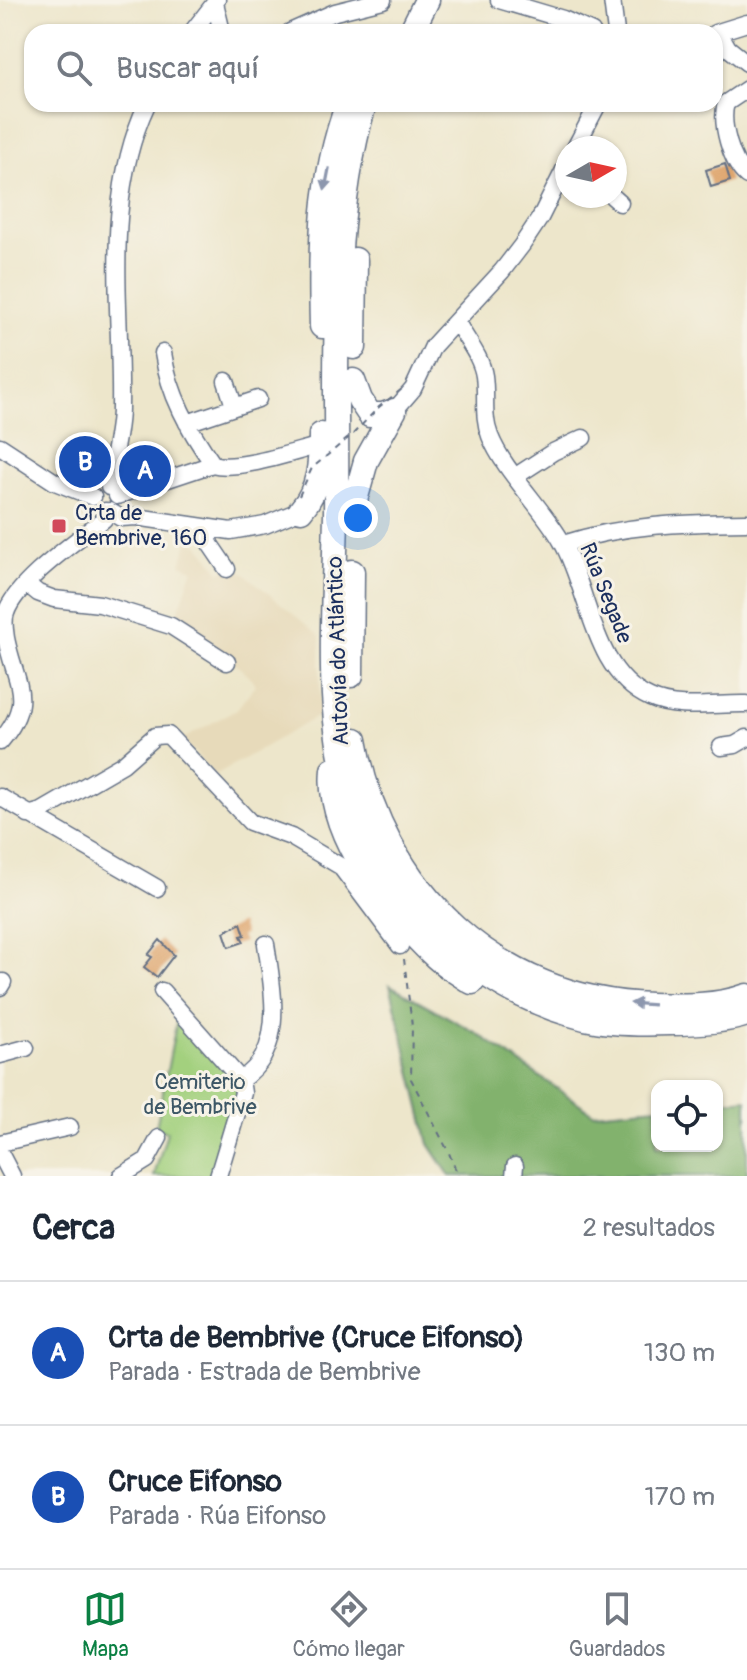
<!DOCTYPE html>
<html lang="es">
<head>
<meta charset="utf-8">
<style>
  body { margin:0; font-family:Pangolin,sans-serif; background:#f2f2f3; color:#1f2937 }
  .controls { position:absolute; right:24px; bottom:24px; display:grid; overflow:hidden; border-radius:16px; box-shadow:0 2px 6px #0004 }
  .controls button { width:72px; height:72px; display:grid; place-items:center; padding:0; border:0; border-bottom:2px solid #e0e1e3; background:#fff; color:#1f2937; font:40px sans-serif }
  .compass { position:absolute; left:555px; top:136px; width:72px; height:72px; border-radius:50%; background:#fff; box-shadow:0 2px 6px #0004; rotate:81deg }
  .you { position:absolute; left:358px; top:518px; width:28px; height:28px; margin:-20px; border:6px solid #fff; border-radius:50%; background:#1a73e8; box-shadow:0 0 0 12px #1a73e833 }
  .badge { display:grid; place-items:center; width:52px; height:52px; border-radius:50%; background:#0b8043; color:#fff; font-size:26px; font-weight:700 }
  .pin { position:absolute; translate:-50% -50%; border:4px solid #fff; box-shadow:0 2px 8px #0006 }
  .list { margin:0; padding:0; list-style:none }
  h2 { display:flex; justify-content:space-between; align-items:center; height:104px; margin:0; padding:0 32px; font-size:34px }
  h2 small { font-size:26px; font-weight:400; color:#747a83 }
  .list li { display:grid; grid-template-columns:52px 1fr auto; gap:24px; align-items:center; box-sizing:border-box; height:144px; padding:0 32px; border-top:2px solid #e0e1e3 }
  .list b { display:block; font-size:30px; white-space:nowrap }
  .list p { margin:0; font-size:26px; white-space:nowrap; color:#747a83 }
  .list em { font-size:26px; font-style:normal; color:#747a83 }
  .icon { flex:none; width:44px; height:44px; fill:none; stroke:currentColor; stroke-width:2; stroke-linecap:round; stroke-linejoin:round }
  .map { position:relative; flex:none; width:747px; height:1176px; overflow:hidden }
  .search { position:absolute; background:#fff; box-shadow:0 2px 6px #0004; left:24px; right:24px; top:24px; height:88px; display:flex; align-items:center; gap:20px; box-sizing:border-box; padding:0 28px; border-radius:24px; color:#747a83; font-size:30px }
  .sheet { height:392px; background:#fff }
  nav { display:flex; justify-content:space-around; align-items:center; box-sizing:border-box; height:112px; border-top:2px solid #e0e1e3; background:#fff; font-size:22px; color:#747a83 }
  nav a { display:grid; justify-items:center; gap:4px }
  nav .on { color:#0b8043 }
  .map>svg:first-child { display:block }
</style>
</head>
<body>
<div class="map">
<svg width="747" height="1176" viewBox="0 0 747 1176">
  <rect width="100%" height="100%" fill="#f7f3e8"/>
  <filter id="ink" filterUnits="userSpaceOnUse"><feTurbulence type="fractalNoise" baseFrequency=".0125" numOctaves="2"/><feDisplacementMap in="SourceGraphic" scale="16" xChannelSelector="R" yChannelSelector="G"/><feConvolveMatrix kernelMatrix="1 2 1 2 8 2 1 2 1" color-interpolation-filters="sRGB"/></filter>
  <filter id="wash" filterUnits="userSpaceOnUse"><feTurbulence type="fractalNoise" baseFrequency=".006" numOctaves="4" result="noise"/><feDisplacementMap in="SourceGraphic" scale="32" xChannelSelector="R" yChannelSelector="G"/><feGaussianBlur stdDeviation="1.8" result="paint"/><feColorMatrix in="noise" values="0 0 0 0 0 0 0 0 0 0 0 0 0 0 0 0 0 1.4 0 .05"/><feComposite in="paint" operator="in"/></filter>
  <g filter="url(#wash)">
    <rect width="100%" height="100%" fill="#ede6cb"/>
    <!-- built -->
    <path fill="#e7daba" d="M189,539L199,545L221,573L233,564L320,636V715L215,775L183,739L237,709L255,685L250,677L178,612L193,569L181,564Z"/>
    <!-- green -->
    <path fill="#a3d07e" stroke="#5f806e" stroke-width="2" d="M177,1019L236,1079L238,1093L213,1176H154L167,1132L156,1128Z"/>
    <!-- forest -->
    <path fill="#82b26d" stroke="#4e7066" stroke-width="2" d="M390,985L475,1032L593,1113L657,1107V1146H717V1102L747,1099V1176H450L429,1144Z"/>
    <g id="blocks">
      <!-- building -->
      <path fill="#dc9d61" d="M725,164L730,181L711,187L706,170Z
        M241,923L245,935L241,936L244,942L229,947L224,932Z
        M160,940L174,955L157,977L144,967L152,957L148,955Z"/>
    </g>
  </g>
  <g filter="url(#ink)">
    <use href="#blocks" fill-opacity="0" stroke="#646f84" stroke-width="2"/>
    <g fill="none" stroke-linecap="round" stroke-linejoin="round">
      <defs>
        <path id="minor" d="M499,0L563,19L592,32
          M612,0L616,32
          M215,3L222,32
          M192,32L217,0
          M290,32L335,12L383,0
          M719,32L728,48L747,63
          M715,33L747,23
          M747,89L726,103C720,123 731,163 747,176
          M575,148L598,104
          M612,196L620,203
          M457,322C466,340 481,356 484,376C487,397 482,416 490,436C503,470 543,508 562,542C590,591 592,672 650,698C678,711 717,703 747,704
          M163,353C169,394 189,430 213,464C236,472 296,451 321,445
          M226,381L234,406
          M394,411L413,389L433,346L502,271L522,245L540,218L567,164
          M187,423L258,399
          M0,446L55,482L93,497
          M516,476L553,452L583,438
          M109,487C111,460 120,434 120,408C122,306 102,200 147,104
          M117,496L213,464
          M109,511L121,518L136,517L231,531L265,525L301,510
          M207,529L210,544L227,569
          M563,544C624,524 684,523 747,522
          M27,584L38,593L54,599L100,604L171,626L227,662
          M0,742C36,700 15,684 6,638C5,630 3,621 6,613C16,582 78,540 104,519L105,511
          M721,747L735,745L747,738
          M0,797L157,888
          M28,815L42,811L123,764L155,736L168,735L250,822L291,837L340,866L400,946
          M0,987L3,982
          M162,991L241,1080L243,1093L218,1176
          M0,1055L26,1048
          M241,1080C249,1074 258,1066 263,1057C281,1024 271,979 266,944
          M0,1143L70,1127
          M0,1153L12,1176
          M121,1176L147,1160L159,1138
          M514,1176L515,1166"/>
        <path id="highway" d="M411,32L427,0
          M364,104C327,236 338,376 336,512C335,596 324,709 349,789C383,899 471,990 585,1018C612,1024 642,1024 669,1023C695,1023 723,1022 747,1014
          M322,326C320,247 320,180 348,104
          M354,347L355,260
          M353,381L360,400L370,415H383L394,411
          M301,510C320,488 321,462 321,435
          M352,511L366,461L394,411
          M351,675L352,572
          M355,740C380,889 498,1001 651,1005C683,1006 717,1007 747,996
          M333,770C326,835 392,916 436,957C447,967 460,974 472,982"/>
      </defs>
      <!-- minor casing -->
      <use href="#minor" stroke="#646f84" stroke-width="19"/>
      <!-- highway casing -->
      <use href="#highway" stroke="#646f84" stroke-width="27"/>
      <!-- path -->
      <path stroke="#646f84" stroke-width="2" stroke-dasharray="6 6" stroke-linecap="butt" d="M404,959L412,1026L411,1079L449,1153L458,1176"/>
      <!-- minor -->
      <use href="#minor" stroke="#fff" stroke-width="16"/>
      <!-- highway -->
      <use href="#highway" stroke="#fff" stroke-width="24"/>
      <!-- path-bridge -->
      <path stroke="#646f84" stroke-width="2" stroke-dasharray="6 6" stroke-linecap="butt" d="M299,496L312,468L353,434L379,407L402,389"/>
    </g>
    <!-- one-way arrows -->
    <defs><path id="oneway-solid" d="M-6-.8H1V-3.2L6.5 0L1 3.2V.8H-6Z" transform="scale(2)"/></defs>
    <g fill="#8d97ae">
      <use href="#oneway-solid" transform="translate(327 179) rotate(101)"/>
      <use href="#oneway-solid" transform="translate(642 1004) rotate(-176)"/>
    </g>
  </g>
  <!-- markers -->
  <rect fill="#d1495b" stroke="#f7f3e8" stroke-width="3" x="51" y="518" width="16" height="16" rx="4"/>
  <g text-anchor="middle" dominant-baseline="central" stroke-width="6" stroke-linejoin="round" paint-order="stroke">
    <!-- poi labels -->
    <g font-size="22" fill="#1b2f5e" stroke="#f7f3e8" text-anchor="start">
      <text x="75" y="513">Crta de<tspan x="75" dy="25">Bembrive, 160</tspan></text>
    </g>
    <!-- street labels -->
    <g font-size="22" fill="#1b2f5e" stroke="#f7f3e8">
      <text transform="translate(606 593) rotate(68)">Rúa Segade</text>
      <text transform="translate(338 651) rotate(-92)">Autovía do Atlántico</text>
    </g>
    <!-- park labels -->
    <g font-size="22" fill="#3d5766" stroke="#f7f3e8">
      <text x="200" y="1082">Cemiterio<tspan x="200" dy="25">de Bembrive</tspan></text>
    </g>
  </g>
</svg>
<div class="controls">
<button><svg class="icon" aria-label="locate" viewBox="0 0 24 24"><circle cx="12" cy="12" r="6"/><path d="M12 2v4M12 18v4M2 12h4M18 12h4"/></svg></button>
</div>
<svg class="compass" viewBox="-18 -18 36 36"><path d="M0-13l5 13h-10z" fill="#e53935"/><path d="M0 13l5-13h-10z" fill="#747a83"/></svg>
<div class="you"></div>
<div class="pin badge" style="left:145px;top:471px;background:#1a4fb4">A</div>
<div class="pin badge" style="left:85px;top:462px;background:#1a4fb4">B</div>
<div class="search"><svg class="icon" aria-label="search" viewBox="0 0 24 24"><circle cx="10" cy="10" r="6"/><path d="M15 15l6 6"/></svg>Buscar aquí</div>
</div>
<section class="sheet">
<h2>Cerca<small>2 resultados</small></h2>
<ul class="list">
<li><span class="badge" style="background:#1a4fb4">A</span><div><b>Crta de Bembrive (Cruce Eifonso)</b><p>Parada · Estrada de Bembrive</p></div><em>130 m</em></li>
<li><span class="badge" style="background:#1a4fb4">B</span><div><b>Cruce Eifonso</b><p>Parada · Rúa Eifonso</p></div><em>170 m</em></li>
</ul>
</section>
<nav>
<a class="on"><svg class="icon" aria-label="map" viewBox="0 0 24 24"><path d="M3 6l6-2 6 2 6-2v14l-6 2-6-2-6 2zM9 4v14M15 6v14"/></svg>Mapa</a>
<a><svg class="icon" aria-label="directions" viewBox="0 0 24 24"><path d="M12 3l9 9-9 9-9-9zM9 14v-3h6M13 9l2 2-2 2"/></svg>Cómo llegar</a>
<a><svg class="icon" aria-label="saved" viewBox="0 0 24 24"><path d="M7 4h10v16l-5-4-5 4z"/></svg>Guardados</a>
</nav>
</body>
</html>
